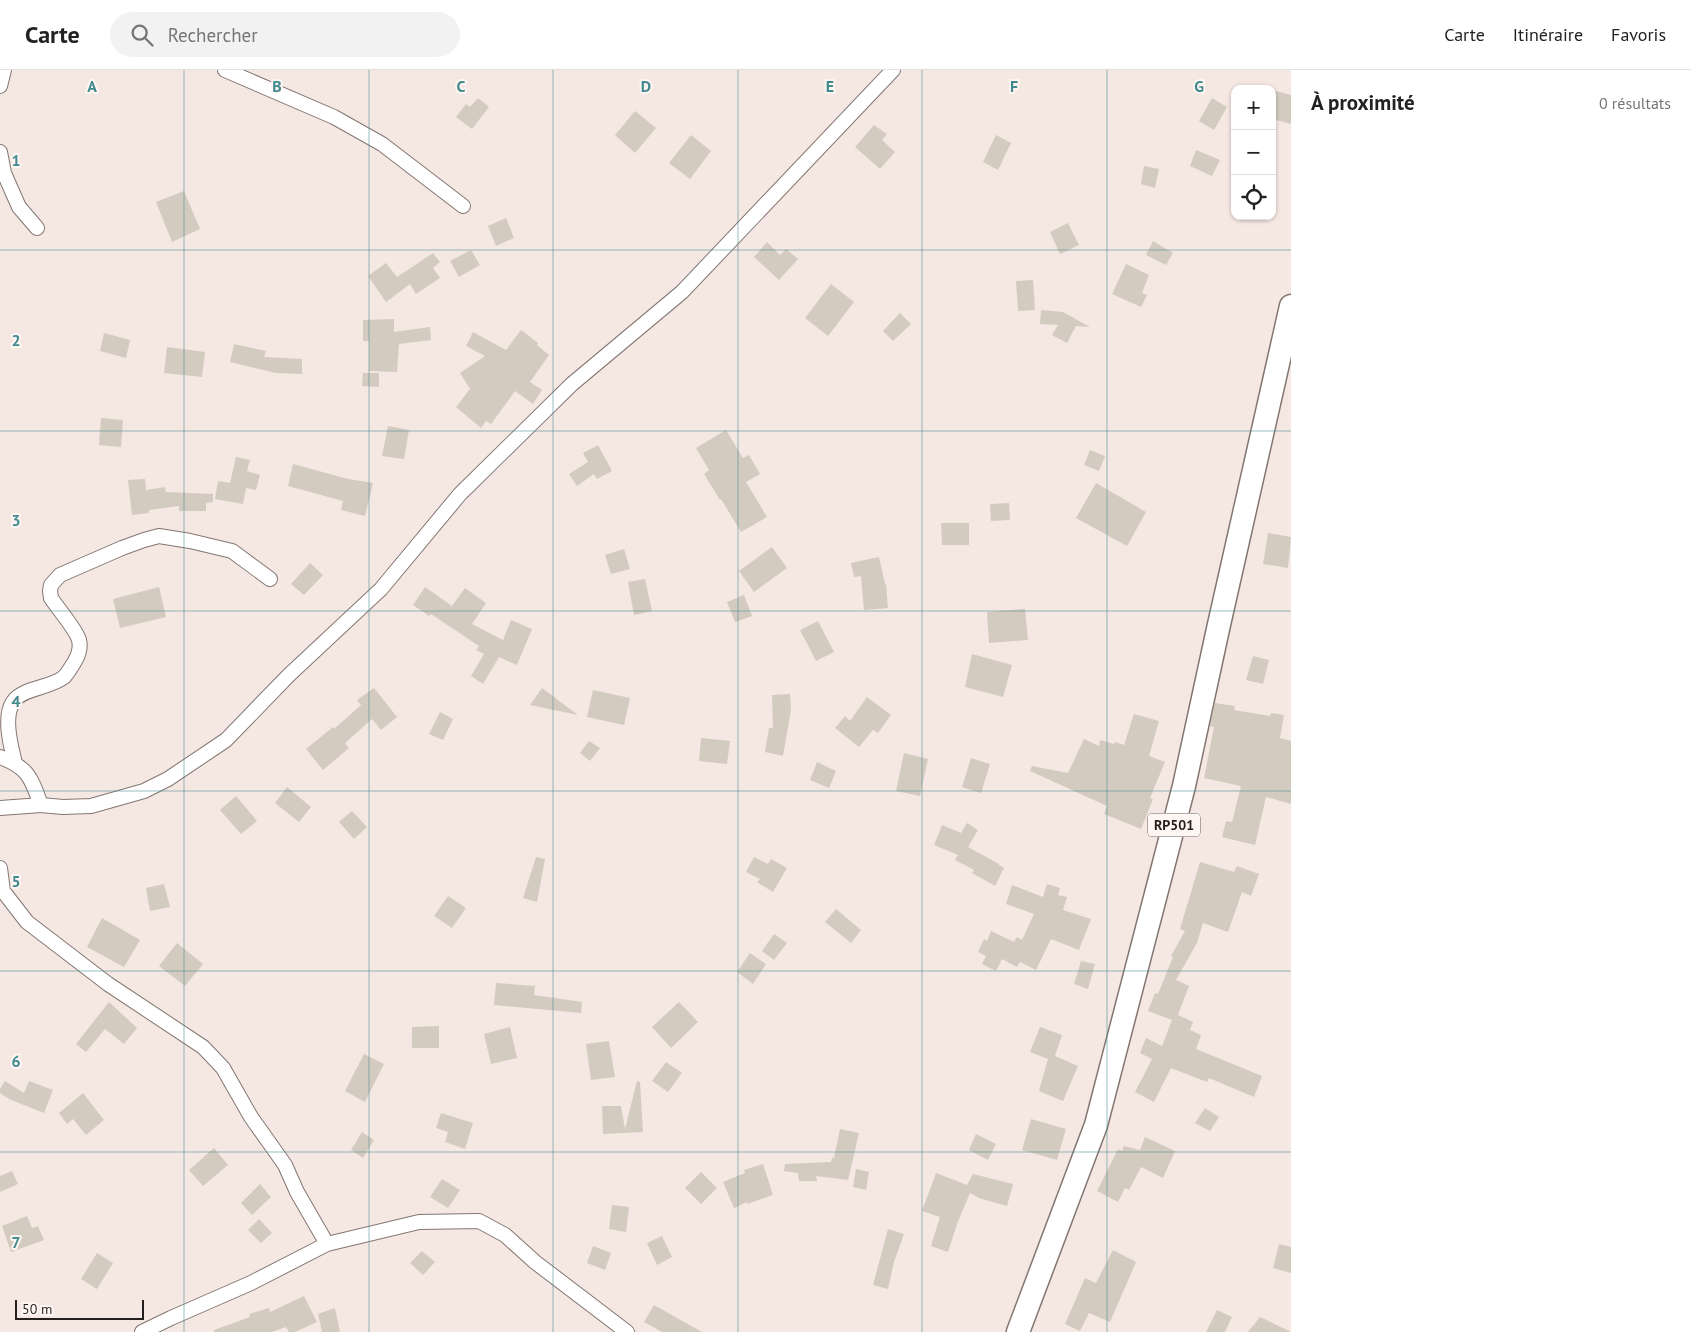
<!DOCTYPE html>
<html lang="fr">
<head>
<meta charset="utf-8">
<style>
  body { margin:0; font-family:"PT Sans",sans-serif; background:#f2f2f2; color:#222 }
  .controls { position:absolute; right:15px; top:15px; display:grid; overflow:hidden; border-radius:10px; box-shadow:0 1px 4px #0004 }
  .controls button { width:45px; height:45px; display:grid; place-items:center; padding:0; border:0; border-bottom:1px solid #e0e0e0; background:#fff; color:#222; font:25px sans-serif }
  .scale { position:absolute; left:15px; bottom:12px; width:129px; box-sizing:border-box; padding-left:5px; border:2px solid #241f1d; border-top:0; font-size:14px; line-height:18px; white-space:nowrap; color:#241f1d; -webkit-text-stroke:4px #fef6f2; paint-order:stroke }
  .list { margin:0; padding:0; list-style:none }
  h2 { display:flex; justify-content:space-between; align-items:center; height:65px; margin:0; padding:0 20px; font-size:21px }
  h2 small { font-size:16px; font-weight:400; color:#767676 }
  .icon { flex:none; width:28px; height:28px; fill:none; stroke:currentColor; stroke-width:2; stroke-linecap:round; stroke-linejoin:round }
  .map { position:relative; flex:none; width:1291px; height:1262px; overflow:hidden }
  header { display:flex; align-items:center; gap:30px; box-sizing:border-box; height:70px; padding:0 25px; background:#fff; border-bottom:1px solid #e0e0e0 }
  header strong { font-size:24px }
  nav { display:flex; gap:28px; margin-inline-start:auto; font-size:18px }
  .search { width:350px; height:45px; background:#f2f2f2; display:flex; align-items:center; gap:12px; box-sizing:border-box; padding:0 18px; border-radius:28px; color:#767676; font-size:19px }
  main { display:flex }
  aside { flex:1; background:#fff }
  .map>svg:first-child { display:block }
</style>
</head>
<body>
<header>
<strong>Carte</strong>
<div class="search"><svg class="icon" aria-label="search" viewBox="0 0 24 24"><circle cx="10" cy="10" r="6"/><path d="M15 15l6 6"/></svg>Rechercher</div>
<nav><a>Carte</a><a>Itinéraire</a><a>Favoris</a></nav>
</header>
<main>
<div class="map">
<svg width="1291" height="1262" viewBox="0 0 1291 1262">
  <rect width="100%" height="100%" fill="#f5e7e2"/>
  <!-- building -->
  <path fill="#d3cbc0" d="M1272,20L1291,25V54L1272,49Z
    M478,28L489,37L472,59L456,47L466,34L470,37Z
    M1212,28L1227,37L1214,60L1199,51Z
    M635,41L656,58L635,83L615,65Z
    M874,55L887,64L882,70L895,82L880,99L855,77Z
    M691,65L711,81L690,109L669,93Z
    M996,65L1011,73L998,100L983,92Z
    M1196,80L1220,90L1212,106L1190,96Z
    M1144,96L1159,99L1155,118L1141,114Z
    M184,121L200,159L172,172L156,132Z
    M506,148L514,168L496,176L488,156Z
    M1068,153L1079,175L1060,184L1050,162Z
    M1153,171L1173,183L1166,195L1146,185Z
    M767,172L780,185L786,179L798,189L779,210L754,187Z
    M471,180L480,195L459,207L450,191Z
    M433,183L440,192L433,198L440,208L416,224L410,214L386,232L368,206L386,193L397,207Z
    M1126,194L1149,205L1142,223L1147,225L1141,237L1112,224Z
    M1033,210L1035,240L1018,241L1016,211Z
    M831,214L854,232L828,266L805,248Z
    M1041,240L1063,242L1090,257L1076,256L1067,273L1052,265L1058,255L1040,254Z
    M900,243L911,254L893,271L883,261Z
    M394,249V262L430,257L431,270L399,274L397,302L369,301V271H363V250Z
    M521,260L538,273L537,275L549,285L530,312L542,320L533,334L515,321L491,354L486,351L481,358L456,337L470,319L460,303L485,286L466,276L473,262L506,280Z
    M104,263L130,270L126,288L100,281Z
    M234,274L266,281L264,287L302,289V304L276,303L230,292Z
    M167,277L205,282L202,307L164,303Z
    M363,303H379V317L362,316Z
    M101,348L123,350L121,377L99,375Z
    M388,356L409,360L404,389L382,386Z
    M726,360L743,388L749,385L760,404L746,412L767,447L741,462L721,429L720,430L704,404L709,400L696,378Z
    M598,375L612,401L597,409L594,404L577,416L569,404L588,392L583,383Z
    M1090,380L1105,386L1099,401L1084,395Z
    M236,387L250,390L247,401L260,405L256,420L246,418L243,434L215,429L218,411L230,413Z
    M293,394L348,409L373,413L365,446L341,440L343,431L288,416Z
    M145,409L146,420L165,417L166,422L213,424V432L206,433V441H179V436L149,440V443L132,445L128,410Z
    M1096,413L1146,442L1127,476L1076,448Z
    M1009,433L1010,450L991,451L990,434Z
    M941,453H969V475H942Z
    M1268,463L1291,467L1288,498L1263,494Z
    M772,477L787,498L754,522L739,501Z
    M624,479L630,499L611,504L605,485Z
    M879,487L885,514H886L888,538L864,540L861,506L854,507L851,493Z
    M310,493L323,505L304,525L291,514Z
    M645,509L652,541L634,545L628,512Z
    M159,517L166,547L120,558L113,529Z
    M425,517L452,536L465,518L486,533L472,554L503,570L511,550L532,559L517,595L499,587L483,614L471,606L484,584L476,580L479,576L431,544L429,546L413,535Z
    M744,525L752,546L735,552L727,532Z
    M1025,539L1028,570L989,573L987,542Z
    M818,551L834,582L816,591L800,560Z
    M972,584L1012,595L1003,627L965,617Z
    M1253,586L1269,590L1263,614L1246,610Z
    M374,618L397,647L381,660L372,649L345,673L349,678L323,700L306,679L333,657L334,659L361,635L357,630Z
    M542,618L578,645L530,635Z
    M593,620L630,628L624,655L587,647Z
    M790,624L791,640L783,686L765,682L769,658H773L772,625Z
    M867,627L891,645L878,663L873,660L859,677L835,658L845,646L850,651Z
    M1215,633L1235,636L1234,640L1270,646L1271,643L1284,645L1280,668L1291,671V734L1266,727L1255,775L1222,767L1226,751L1232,752L1241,716L1204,708L1214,657L1210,656Z
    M440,642L453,649L443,670L429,664Z
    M1134,644L1159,651L1149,686L1165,692L1150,728L1153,729L1141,759L1104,744L1107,736L1030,701L1032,696L1068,703L1084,669L1099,676L1100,670L1114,674L1115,672L1124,675Z
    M701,668L730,671L727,694L699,691Z
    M589,671L600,678L590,691L580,683Z
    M904,683L928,689L920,726L896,721Z
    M971,688L990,694L981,723L962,717Z
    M817,692L836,701L829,718L810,710Z
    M287,717L311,737L299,752L275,733Z
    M236,726L257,751L241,764L220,740Z
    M352,741L367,757L354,769L339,752Z
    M967,753L978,760L968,777L999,794V795L1004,798L995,816L972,803L974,800L955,790L958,785L934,775L942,755L961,763Z
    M536,787L545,789L537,832L523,828Z
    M754,787L768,794L771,789L787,798L773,822L757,812L760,809L746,802Z
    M1200,792L1234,802L1237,796L1259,804L1251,826L1242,822L1228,862L1203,853L1197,873L1176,910L1189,916L1178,945L1193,952L1190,960L1201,965L1196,979L1262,1006L1254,1027L1209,1008L1207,1012L1171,998L1154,1032L1135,1022L1152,989L1140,983L1146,968L1162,976L1172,950L1148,941L1155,923L1158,924L1173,887L1171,886L1185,861L1180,859Z
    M164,814L170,837L150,841L146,818Z
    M1047,814L1060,818L1058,825L1067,827L1063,840L1091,849L1079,880L1051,869L1036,900L1020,892L1017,897L1002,889L996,901L982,894L986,886L978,882L984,869L987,871L991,861L1014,872L1017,867L1022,870L1034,844L1006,834L1012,815L1043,827Z
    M448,826L466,838L452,858L434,846Z
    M836,839L861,860L851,873L825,852Z
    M102,848L140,870L124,897L87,877Z
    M774,864L787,873L774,890L762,881Z
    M177,873L203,894L185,916L159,896Z
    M750,883L766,894L753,914L737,902Z
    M1081,891L1095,894L1088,919L1074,914Z
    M496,913L535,916L534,925L582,932L581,943L494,935Z
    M109,932L137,958L124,974L105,959L86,982L76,974Z
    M679,932L698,952L671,978L652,957Z
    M439,956V978H412V957Z
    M510,957L517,988L491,994L484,964Z
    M1040,957L1062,965L1055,986L1078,996L1063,1031L1039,1021L1048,989L1030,982Z
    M609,971L615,1007L591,1010L586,974Z
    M364,984L384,994L365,1032L345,1021Z
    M666,992L682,1003L668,1022L652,1011Z
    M5,1011L24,1023L29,1011L53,1020L44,1043L9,1029L0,1023V1019Z
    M637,1011L640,1012L643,1062L603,1064L602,1036H621L625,1059Z
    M83,1023L104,1050L86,1065L73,1049L67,1054L59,1043Z
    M1205,1038L1219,1047L1210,1061L1195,1053Z
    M441,1043L473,1053L465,1079L445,1072L448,1062L436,1058Z
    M1031,1049L1066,1059L1057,1090L1022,1080Z
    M840,1059L859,1063L848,1110L816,1106L817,1111H799L798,1103L784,1101L785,1094L831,1092L832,1088H834Z
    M362,1062L374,1070L363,1088L351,1080Z
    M976,1064L996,1074L988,1090L969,1080Z
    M1145,1067L1175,1081L1163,1108L1141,1097L1129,1120L1125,1118L1118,1132L1097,1121L1118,1079L1122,1081L1124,1076L1140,1080Z
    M214,1078L228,1095L203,1116L189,1100Z
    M763,1094L773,1125L747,1134V1132L734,1138L723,1112L745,1103L744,1100Z
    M856,1099L869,1102L866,1120L853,1117Z
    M12,1101L18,1114L0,1122V1106Z
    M701,1102L717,1118L701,1134L685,1118Z
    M936,1103L967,1115L973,1104L1013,1114L1007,1136L979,1128L970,1123L957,1154L948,1182L931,1176L940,1147L922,1141Z
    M442,1109L460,1120L448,1138L430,1127Z
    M260,1114L271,1127L252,1145L241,1133Z
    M612,1135L629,1137L626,1162L609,1159Z
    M27,1146L32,1158L38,1156L44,1170L11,1182L2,1156Z
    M259,1149L272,1163L261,1173L248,1160Z
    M888,1159L904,1164L894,1192L888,1219L873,1215Z
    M662,1166L672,1187L657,1195L647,1173Z
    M1279,1174L1291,1177V1203L1273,1198Z
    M593,1176L611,1183L605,1200L587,1193Z
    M1113,1180L1136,1192L1110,1252L1089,1243L1080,1261L1065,1254L1085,1208L1096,1213Z
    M422,1181L435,1192L423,1205L410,1193Z
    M97,1183L113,1193L97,1219L81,1209Z
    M304,1226L317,1252L295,1262H289L286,1257L272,1262H214V1260L250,1247L249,1244L269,1238L270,1242Z
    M654,1235L702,1262H662L644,1252Z
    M335,1238L340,1262H322L318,1244Z
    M1217,1240L1232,1247L1225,1262H1206Z
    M1260,1247L1291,1262H1248Z"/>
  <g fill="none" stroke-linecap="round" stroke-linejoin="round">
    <defs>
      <path id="street" d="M225,0L334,47L382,74L463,136
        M0,16L4,0
        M0,82L4,103L19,137L37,158
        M0,687C29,698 31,708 41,735L63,737L91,736L144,721L168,709L226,670L289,605L381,519L460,424L572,314L682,222L893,0
        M15,693C11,677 3,647 13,632C21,618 51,618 64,607C68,603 72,596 75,591C79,584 81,578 79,570C76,559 58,539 51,528L50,521L51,515L60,505L122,478L144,470L159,466L190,471L232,481L270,509
        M0,738L41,735
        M0,798L3,821L27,852L108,914L203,977L223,998L251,1047L285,1095L297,1122L327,1174
        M142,1262L171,1248L251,1213L327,1174L419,1152L479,1151L505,1165L535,1192L627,1262"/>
      <path id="primary" d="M1018,1262L1096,1055L1184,716L1218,559L1291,236"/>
    </defs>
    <!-- street casing -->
    <use href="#street" stroke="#837671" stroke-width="16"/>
    <!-- primary casing -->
    <use href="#primary" stroke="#837671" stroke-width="25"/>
    <!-- street -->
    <use href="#street" stroke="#fff" stroke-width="14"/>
    <!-- primary -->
    <use href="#primary" stroke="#fff" stroke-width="22"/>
  </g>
  <!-- grid -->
  <path fill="none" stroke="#428a8e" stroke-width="1" stroke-opacity="0.55" d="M184,0V1262M369,0V1262M553,0V1262M738,0V1262M922,0V1262M1107,0V1262M0,180H1291M0,361H1291M0,541H1291M0,721H1291M0,901H1291M0,1082H1291"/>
  <g text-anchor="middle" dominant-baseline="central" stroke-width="4" stroke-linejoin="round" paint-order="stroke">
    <!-- shield labels -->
    <rect fill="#fef6f2" stroke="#65605d" stroke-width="1" x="1148" y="743.5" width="52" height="23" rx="4"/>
    <g font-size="14" font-weight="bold" fill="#241f1d">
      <text x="1174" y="755">RP501</text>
    </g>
  </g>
  <g font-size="16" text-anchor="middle" font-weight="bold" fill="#428a8e" stroke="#fef6f2" stroke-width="4" stroke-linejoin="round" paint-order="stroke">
    <text x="92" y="22">A</text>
    <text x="277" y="22">B</text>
    <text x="461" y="22">C</text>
    <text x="646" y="22">D</text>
    <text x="830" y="22">E</text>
    <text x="1014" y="22">F</text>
    <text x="1199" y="22">G</text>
    <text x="16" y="96">1</text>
    <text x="16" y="276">2</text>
    <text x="16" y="456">3</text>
    <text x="16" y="637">4</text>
    <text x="16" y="817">5</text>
    <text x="16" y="997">6</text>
    <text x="16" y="1178">7</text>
  </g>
</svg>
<div class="controls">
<button>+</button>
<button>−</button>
<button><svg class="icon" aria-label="locate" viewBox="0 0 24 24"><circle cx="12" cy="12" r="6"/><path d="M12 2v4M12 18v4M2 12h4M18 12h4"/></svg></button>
</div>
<div class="scale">50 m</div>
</div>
<aside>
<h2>À proximité<small>0 résultats</small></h2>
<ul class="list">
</ul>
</aside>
</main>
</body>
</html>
